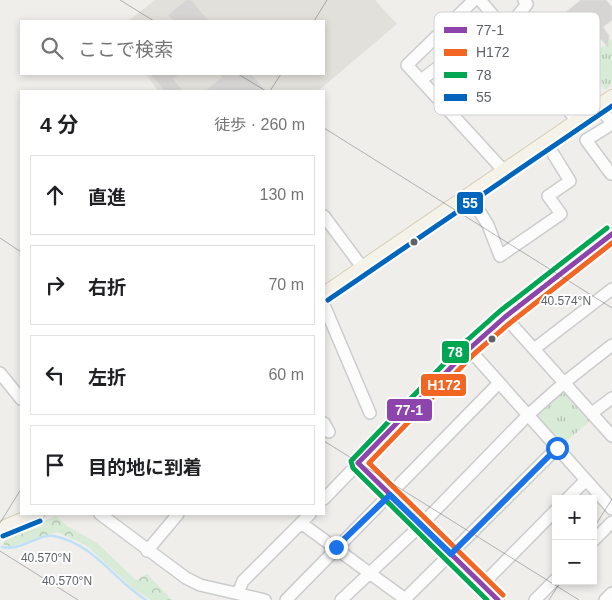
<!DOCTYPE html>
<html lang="ja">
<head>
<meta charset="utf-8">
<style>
  body { margin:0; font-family:Helvetica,"Noto Sans JP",sans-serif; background:#f6f6f6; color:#202124 }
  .controls { position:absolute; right:15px; bottom:15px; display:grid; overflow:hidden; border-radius:0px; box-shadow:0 2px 8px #0003 }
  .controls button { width:45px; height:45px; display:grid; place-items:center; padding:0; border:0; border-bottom:1px solid #e0e0e0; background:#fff; color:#202124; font:25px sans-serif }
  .stop { position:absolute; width:15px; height:15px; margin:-11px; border:4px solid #1a73e8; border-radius:50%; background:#fff }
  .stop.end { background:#1a73e8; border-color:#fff; box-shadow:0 1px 5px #0008 }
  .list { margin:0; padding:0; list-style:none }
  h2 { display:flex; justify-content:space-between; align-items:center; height:65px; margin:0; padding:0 20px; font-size:21px }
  h2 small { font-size:16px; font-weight:400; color:#757577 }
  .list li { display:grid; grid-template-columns:32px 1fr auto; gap:15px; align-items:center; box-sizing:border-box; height:80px; margin:0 10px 10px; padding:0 10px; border:1px solid #e0e0e0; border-radius:0px }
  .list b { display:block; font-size:19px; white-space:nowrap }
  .list em { font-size:16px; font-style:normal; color:#757577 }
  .icon { flex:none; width:28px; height:28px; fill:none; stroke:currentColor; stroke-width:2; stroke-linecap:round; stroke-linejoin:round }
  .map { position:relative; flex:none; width:612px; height:600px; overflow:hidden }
  .search { position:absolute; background:#fff; box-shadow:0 2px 8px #0003; left:20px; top:20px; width:305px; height:55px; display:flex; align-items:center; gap:12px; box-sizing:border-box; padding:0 18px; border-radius:0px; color:#757577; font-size:19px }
  .panel { position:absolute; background:#fff; box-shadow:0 2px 8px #0003; left:20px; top:90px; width:305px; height:425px; border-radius:0px }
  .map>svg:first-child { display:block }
</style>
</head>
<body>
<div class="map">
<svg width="612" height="600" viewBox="0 0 612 600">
  <defs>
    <pattern id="forest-crowns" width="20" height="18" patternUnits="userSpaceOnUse" patternTransform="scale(1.25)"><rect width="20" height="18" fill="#d8ebd6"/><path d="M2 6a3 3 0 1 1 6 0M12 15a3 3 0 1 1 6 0" fill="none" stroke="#b2c2b1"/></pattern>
    <pattern id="park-tufts" width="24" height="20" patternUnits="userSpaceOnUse" patternTransform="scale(1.25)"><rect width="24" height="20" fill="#d8ebd6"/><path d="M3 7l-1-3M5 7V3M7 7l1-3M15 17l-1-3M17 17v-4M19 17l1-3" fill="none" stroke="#b2c2b1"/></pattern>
  </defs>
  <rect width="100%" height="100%" fill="#efeeea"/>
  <!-- education -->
  <path fill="#e2e0da" d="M155,0H375L397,24L318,91H158L146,74H324V21H128Z"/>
  <!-- forest -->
  <path fill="url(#forest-crowns)" d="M56,516L67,526L97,543L136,580L147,574L172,600H151L135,590L86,545L57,532L10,547L3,544L7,536Z"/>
  <!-- park -->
  <path fill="url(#park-tufts)" d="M612,39V84L605,90L584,63Z
    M562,389L590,421L561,446L533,415Z"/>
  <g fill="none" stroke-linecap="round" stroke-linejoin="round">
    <!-- stream -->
    <path stroke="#bfe0f9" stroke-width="2.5" d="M2,547C20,552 39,533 54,536C94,544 114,580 146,600"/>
  </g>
  <!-- building -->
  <path fill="#d6d5d3" stroke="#deddd9" d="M186,0H191L209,21H174L168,15Z
    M581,0H606L612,7V20L603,27L609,36L608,47L601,39L594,44L589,38L574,51L551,24Z
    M150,74H179L173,79L183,91H165Z
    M220,74H251L266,91H205L222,77Z"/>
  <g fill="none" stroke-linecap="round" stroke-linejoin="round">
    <defs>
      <path id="minor" d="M474,0L407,65L504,171
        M480,0L523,50L578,123
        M506,30L527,4L524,0
        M421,80L462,49L493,16
        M600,108L612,123
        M611,174L586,140L612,124
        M469,195L488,225L500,256L561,214L548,196L570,181L547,144
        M324,216L362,267
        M324,305L370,413
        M505,317L612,436
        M469,349L612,509
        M534,349L612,289
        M0,373L21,399
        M592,413L612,398
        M324,423L329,432
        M358,463L498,600
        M324,499L469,349L505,317L612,234
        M567,499L586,480
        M100,514L186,578L200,585L265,600
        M301,523L405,599L557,448
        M593,541L612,522
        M147,551L178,514
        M482,585L556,510
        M238,593L243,581L310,514
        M286,600L499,383
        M341,600L421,525L528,415L565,382L612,345
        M535,600L556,579
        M605,600L612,593"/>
      <path id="major" d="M324,294L612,97
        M0,529L37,514"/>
    </defs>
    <!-- minor casing -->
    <use href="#minor" stroke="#cbcccc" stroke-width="14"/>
    <!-- major casing -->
    <use href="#major" stroke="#d7ceb8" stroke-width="16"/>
    <!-- minor -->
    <use href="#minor" stroke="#fdfcfc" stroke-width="11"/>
    <!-- major -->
    <use href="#major" stroke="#f4f2e9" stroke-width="14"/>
    <defs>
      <path id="bus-1" d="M498,600L358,463L469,349L505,317L612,234"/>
      <path id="bus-2" d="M503,595L369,463L474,354L510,323L612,243"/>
      <path id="bus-3" d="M487,600L353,468L351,461L464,343L500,311L607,228"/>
      <path id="bus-4" d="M328,300L612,106
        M3,536L40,521"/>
    </defs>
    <!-- bus-1 casing -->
    <use href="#bus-1" stroke="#fff" stroke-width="9"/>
    <!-- bus-2 casing -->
    <use href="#bus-2" stroke="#fff" stroke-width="9"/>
    <!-- bus-3 casing -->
    <use href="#bus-3" stroke="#fff" stroke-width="9"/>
    <!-- bus-4 casing -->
    <use href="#bus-4" stroke="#fff" stroke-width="9"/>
    <!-- bus-1 -->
    <use href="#bus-1" stroke="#8e44ad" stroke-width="5"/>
    <!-- bus-2 -->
    <use href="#bus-2" stroke="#f26522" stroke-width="5"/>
    <!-- bus-3 -->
    <use href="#bus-3" stroke="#00a651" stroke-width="5"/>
    <!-- bus-4 -->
    <use href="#bus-4" stroke="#0065bd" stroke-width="5"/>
  </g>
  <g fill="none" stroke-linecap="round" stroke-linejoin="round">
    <!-- route -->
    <path stroke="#1a73e8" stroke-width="6" d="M336,547L390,495L451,554L557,448"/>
  </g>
  <!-- ticks -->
  <path fill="none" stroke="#5f6368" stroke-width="1" stroke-opacity="0.45" d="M120,0L154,21M314,21L327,0M238,74L266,91M270,91L281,74M324,128L612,308M0,238L21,252M324,441L579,600M0,523L21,489M593,529L612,499M0,551L78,600M549,600L561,581"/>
  <!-- markers -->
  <g fill="#5f6368" stroke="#fff" stroke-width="2">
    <circle cx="414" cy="242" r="4.5"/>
    <circle cx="492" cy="339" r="4.5"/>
  </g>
  <!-- legend -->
  <rect x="434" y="12" width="166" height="103" rx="8" fill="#fff" stroke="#cfd0d2" stroke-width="1"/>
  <rect x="444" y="27" width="23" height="6" fill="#8e44ad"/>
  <rect x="444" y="49" width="23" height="7" fill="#f26522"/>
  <rect x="444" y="72" width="23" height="6" fill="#00a651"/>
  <rect x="444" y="94" width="23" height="7" fill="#0065bd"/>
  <g font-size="14" fill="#5f6368">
    <text x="476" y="35">77-1</text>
    <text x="476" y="57">H172</text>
    <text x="476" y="80">78</text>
    <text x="476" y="102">55</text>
  </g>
  <g font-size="12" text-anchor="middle" fill="#5f6368" stroke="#fff" stroke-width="4" stroke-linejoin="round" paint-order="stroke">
    <text x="566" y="305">40.574°N</text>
    <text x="46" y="562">40.570°N</text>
    <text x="67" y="585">40.570°N</text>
  </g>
  <g stroke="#fff" stroke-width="2">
    <rect x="456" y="191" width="28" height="24" rx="5" fill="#0065bd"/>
    <rect x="441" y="340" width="29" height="24" rx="5" fill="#00a651"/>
    <rect x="420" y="373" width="47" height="24" rx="5" fill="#f26522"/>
    <rect x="386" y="398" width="47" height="24" rx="5" fill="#8e44ad"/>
  </g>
  <g font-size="14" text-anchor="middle" font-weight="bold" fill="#fff">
    <text x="470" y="208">55</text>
    <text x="455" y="357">78</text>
    <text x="444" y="390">H172</text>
    <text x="409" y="415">77-1</text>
  </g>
</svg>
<div class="controls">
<button>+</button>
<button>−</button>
</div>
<div class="stop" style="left:557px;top:448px"></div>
<div class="stop end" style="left:336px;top:547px"></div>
<div class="search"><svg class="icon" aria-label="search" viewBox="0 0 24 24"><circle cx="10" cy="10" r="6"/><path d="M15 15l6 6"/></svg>ここで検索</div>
<section class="panel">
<h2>4 分<small>徒歩 · 260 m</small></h2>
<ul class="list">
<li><svg class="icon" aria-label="ahead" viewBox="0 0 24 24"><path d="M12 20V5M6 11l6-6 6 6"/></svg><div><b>直進</b></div><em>130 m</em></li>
<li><svg class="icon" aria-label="right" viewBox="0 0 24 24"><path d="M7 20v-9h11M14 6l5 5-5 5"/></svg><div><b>右折</b></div><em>70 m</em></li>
<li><svg class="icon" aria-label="left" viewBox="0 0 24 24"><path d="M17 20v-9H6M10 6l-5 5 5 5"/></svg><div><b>左折</b></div><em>60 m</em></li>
<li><svg class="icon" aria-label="arrive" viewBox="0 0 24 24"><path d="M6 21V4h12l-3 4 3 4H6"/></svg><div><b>目的地に到着</b></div></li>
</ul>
</section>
</div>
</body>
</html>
